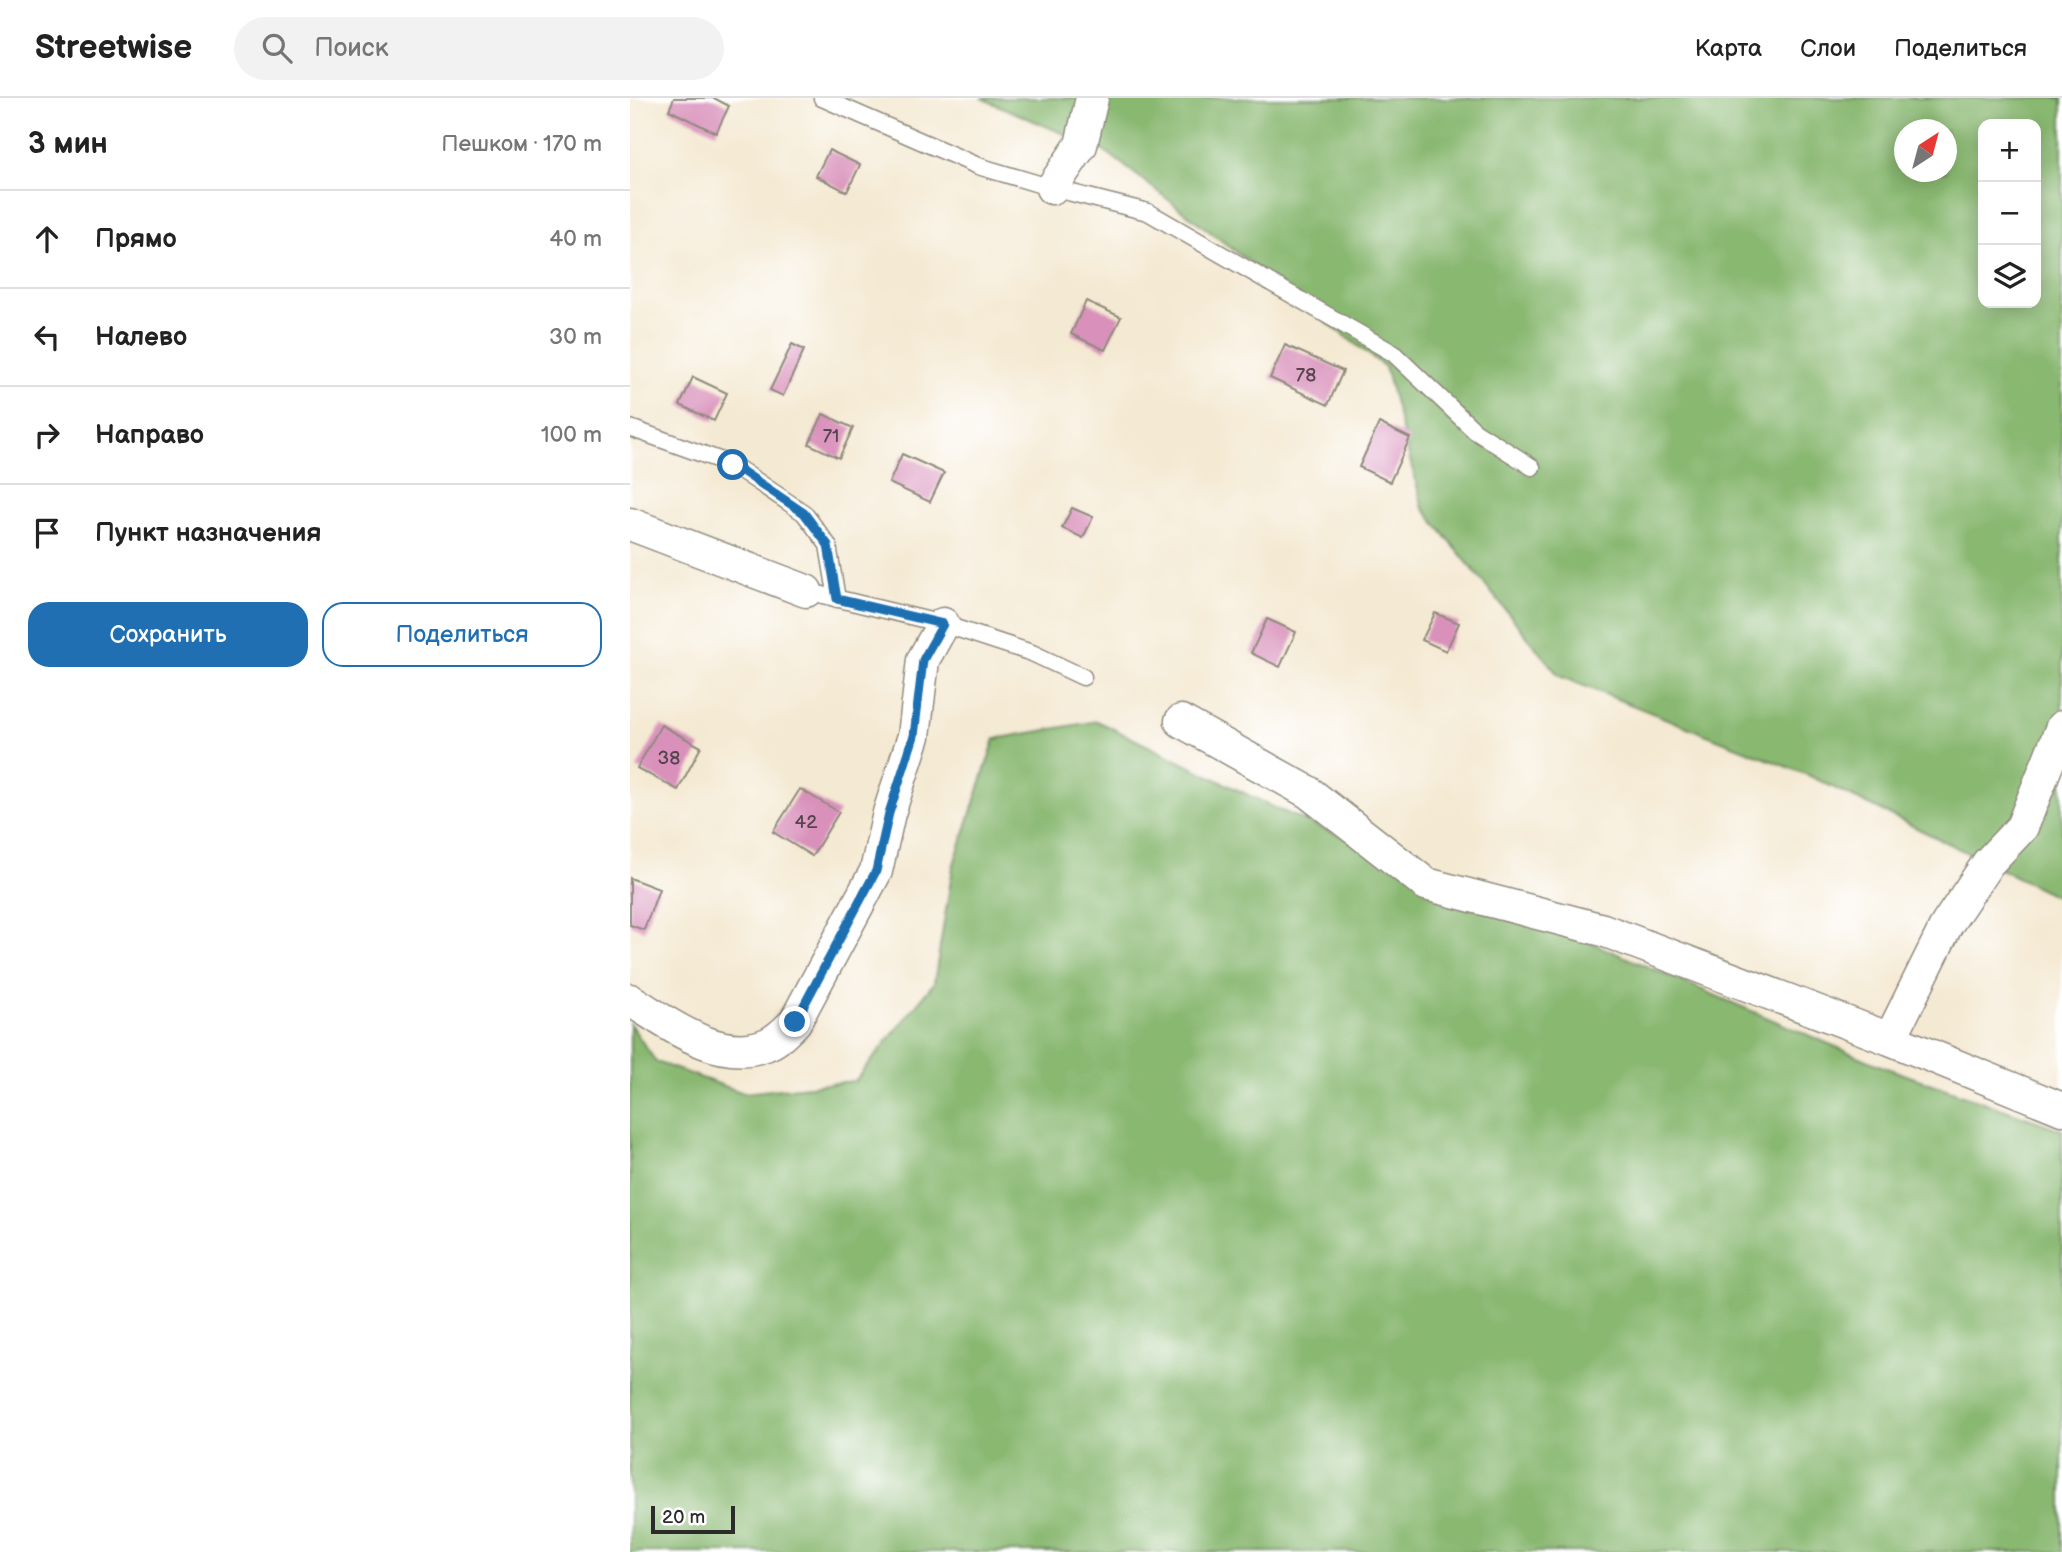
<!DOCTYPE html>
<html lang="ru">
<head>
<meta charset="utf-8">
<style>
  body { margin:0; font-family:"Balsamiq Sans",sans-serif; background:#f2f2f2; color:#222 }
  .controls { position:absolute; right:21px; top:21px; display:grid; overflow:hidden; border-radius:14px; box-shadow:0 4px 18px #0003 }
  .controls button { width:63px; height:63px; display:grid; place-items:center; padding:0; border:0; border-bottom:2px solid #e0e0e0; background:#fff; color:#222; font:35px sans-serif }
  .compass { position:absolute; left:1264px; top:21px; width:63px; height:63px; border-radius:50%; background:#fff; box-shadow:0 4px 18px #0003; rotate:36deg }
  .scale { position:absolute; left:21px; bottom:18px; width:84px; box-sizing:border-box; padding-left:7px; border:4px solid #2b2b2b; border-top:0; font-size:19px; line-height:24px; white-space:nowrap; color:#2b2b2b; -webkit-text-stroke:5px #fff; paint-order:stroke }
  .stop { position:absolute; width:21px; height:21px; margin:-16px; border:5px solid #1f6fb2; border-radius:50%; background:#fff }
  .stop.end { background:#1f6fb2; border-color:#fff; box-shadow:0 2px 7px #0008 }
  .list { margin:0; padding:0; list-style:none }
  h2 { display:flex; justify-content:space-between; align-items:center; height:91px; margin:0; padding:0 28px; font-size:30px }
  h2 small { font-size:23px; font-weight:400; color:#767676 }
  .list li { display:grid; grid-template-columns:46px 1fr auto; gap:21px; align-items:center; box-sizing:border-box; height:98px; padding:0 28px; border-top:2px solid #e0e0e0 }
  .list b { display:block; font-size:26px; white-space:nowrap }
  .list em { font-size:23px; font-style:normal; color:#767676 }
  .actions { display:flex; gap:14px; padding:21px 28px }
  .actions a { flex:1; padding:16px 0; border:2px solid #1f6fb2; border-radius:21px; text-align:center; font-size:24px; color:#1f6fb2 }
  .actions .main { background:#1f6fb2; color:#fff }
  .icon { flex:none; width:38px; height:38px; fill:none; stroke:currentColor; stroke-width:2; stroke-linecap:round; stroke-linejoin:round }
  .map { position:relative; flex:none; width:1432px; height:1454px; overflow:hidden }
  header { display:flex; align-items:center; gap:42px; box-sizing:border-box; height:98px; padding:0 35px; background:#fff; border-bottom:2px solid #e0e0e0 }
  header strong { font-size:33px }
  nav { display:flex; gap:38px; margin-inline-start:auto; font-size:24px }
  .search { width:490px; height:63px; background:#f2f2f2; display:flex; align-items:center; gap:18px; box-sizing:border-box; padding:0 24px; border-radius:38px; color:#767676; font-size:26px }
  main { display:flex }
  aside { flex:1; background:#fff }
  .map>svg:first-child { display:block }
</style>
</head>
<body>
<header>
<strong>Streetwise</strong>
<div class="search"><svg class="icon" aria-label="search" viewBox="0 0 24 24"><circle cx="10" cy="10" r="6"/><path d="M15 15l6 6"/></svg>Поиск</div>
<nav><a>Карта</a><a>Слои</a><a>Поделиться</a></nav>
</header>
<main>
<aside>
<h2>3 мин<small>Пешком · 170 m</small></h2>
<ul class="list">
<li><svg class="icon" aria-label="ahead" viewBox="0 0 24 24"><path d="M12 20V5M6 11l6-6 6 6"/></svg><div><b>Прямо</b></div><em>40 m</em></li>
<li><svg class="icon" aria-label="left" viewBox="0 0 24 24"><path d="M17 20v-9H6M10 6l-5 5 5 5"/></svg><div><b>Налево</b></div><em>30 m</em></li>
<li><svg class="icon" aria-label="right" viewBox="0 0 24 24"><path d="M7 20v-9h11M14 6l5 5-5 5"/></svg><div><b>Направо</b></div><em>100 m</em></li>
<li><svg class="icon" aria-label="arrive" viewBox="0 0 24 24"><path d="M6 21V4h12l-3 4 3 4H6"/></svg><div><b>Пункт назначения</b></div></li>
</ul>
<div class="actions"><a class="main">Сохранить</a><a>Поделиться</a></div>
</aside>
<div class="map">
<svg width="1432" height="1454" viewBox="0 0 1432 1454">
  <rect width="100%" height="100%" fill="#fff"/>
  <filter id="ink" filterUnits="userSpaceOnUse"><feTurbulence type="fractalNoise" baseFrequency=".0143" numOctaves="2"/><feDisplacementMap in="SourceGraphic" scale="14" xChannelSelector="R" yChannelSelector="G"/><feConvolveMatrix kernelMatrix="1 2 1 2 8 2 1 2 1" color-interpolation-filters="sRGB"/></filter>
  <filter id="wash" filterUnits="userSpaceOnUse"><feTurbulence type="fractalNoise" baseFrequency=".00686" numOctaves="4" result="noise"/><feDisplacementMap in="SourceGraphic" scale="28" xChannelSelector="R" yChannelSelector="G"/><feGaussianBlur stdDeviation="1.57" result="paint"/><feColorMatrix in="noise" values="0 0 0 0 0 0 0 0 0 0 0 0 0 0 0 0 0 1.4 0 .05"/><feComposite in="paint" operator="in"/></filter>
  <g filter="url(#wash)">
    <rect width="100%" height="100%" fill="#f4e9d2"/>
    <!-- forest -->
    <path fill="#89b871" stroke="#5a724e" stroke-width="2" fill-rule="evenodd" d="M351,0H1432V801L1180,678L929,578L793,410L755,269L478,55ZM1353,26H1406V205H1353ZM1274,32H1316V74H1274Z
      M467,623L647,711L1251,968L1432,1032V1454H0V926L26,964L114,995L225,983L304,885L323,769L365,641Z"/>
    <g id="blocks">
      <!-- building -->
      <path fill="#d991bb" d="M44,0H84L99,8L86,35L39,12Z
        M199,52L230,67L217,94L186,78Z
        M456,203L491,219L475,252L441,236Z
        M162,246L174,252L153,298L140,292Z
        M655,247L713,273L698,307L640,280Z
        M63,279L97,295L84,323L50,307Z
        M193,316L223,330L209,360L179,346Z
        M749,325L780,340L760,384L729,369Z
        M272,356L314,375L300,404L259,385Z
        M442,410L463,419L453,440L432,430Z
        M805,515L829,525L816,553L792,542Z
        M637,521L666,534L650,569L621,555Z
        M31,627L71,649L48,692L7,670Z
        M170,691L209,714L182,758L143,734Z
        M0,780L29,791L14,832L0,827Z"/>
    </g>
  </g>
  <g filter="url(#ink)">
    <use href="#blocks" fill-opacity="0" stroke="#908a7e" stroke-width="2"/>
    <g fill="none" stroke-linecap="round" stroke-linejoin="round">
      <defs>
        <path id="service" d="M192,0L348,68L422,90L518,114L763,255L845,333L902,369
          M0,330L103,367L174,415L198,447L207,501
          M176,493L313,526L402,555L453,579"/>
        <path id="minor" d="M422,90L451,47L462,0
          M0,426L176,493
          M551,623L678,694L796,786L973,832L1260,941L1432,1011
          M0,902C38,925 88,965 135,947C147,943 156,933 165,924L246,773L259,715L284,638L293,562L313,526
          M1260,941L1317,826L1358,765L1392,729L1432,629"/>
      </defs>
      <!-- service casing -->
      <use href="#service" stroke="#908a7e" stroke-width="19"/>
      <!-- minor casing -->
      <use href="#minor" stroke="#908a7e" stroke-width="35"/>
      <!-- service -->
      <use href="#service" stroke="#fff" stroke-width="16"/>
      <!-- minor -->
      <use href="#minor" stroke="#fff" stroke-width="32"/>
    </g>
  </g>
  <g fill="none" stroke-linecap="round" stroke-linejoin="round" filter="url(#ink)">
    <!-- route -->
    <path stroke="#1f6fb2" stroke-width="9" d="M103,367L174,415L198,447L207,501L313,526L293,562L284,638L259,715L246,773L165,924"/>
  </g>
  <g text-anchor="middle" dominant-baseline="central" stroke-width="7" stroke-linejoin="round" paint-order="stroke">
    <!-- number labels -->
    <g font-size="19" fill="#56444f">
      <text x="676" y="277">78</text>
      <text x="201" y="338">71</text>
      <text x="39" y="660">38</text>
      <text x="176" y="724">42</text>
    </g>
  </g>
</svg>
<div class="controls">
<button>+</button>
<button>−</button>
<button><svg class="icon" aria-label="layers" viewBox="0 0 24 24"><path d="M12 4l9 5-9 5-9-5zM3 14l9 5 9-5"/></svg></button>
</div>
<svg class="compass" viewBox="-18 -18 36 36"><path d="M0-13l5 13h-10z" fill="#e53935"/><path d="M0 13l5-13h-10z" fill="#767676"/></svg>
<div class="scale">20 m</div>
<div class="stop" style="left:103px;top:367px"></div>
<div class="stop end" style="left:165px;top:924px"></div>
</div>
</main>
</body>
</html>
